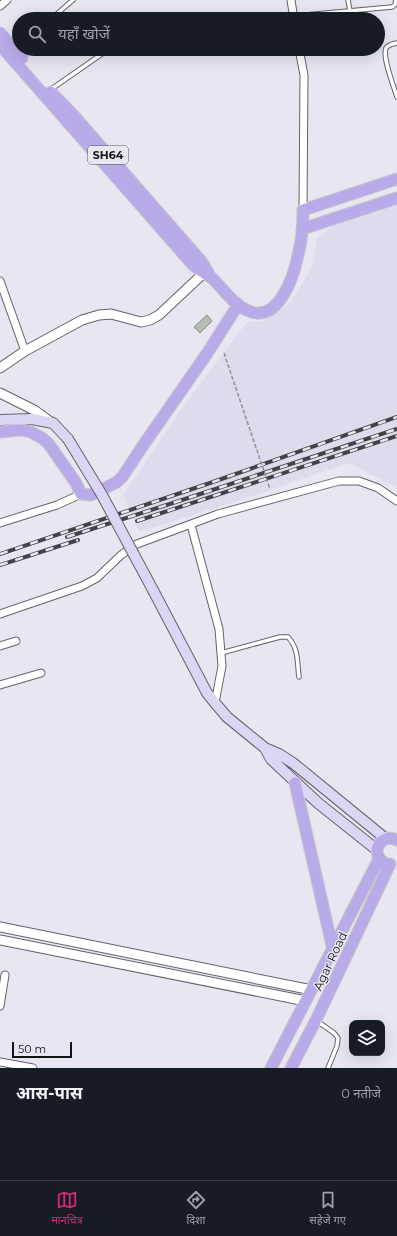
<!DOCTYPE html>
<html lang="hi">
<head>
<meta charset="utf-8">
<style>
  body { margin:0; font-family:Montserrat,"Noto Sans Devanagari",sans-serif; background:#242831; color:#f1f3f6 }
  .controls { position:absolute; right:12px; bottom:12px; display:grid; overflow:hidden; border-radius:8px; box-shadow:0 4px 16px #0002 }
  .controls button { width:36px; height:36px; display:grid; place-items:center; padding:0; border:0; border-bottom:1px solid #363941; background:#171b24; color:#f1f3f6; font:20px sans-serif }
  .scale { position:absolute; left:12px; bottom:10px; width:60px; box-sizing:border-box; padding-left:4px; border:2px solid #121215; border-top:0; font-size:11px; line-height:14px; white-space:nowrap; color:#121215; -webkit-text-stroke:3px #e8e7f1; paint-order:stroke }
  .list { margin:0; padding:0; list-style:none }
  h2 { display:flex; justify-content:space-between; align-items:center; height:52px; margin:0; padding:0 16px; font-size:17px }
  h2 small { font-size:13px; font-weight:400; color:#9ea1a6 }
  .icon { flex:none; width:22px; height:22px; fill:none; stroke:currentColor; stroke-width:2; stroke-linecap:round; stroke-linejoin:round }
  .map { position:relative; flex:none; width:397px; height:1068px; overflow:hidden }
  .search { position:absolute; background:#171b24; box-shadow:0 4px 16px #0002; left:12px; right:12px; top:12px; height:44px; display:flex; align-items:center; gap:10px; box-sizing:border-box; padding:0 14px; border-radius:22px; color:#9ea1a6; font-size:15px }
  .sheet { height:112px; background:#171b24 }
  nav { display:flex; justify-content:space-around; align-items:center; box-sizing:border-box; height:56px; border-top:1px solid #363941; background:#171b24; font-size:11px; color:#9ea1a6 }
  nav a { display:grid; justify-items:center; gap:2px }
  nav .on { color:#db2777 }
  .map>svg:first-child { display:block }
</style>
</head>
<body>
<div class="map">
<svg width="397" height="1068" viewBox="0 0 397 1068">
  <rect width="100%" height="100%" fill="#e8e7f1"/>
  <!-- built -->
  <path fill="#dedbed" d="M397,202V488L349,463L240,500L139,532L123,495L182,408L247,322L264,321L291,302L311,269L317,239L338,221Z"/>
  <!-- building -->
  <path fill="#b7beb5" stroke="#858c84" d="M207,315L212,321L200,333L194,327Z"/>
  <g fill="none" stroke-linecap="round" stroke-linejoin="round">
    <defs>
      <path id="service" d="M348,0L350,11
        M294,16L392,7L395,5L396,0
        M109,18L111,19
        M51,19L73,0
        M397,43C393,44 389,44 386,48C382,57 394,87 397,97
        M50,90L109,49
        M221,653L280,637H288C299,649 297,662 299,677
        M317,1021L334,1033L338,1038L337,1046L328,1068"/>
      <path id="minor" d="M291,0L294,19
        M0,6L7,0
        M299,49L304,75L303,210
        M0,281L25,351
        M0,523L57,505L81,494
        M191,525L219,629L222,666L215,703
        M0,614L82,586L97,578L121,555L137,544L218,514L339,481H359L378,488L397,501
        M0,646L16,641
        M0,685L41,673
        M0,1006L5,975
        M0,1062L33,1068"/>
      <path id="tertiary" d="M0,368L25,351L82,320L99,315L111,314L141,322L150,320L159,315L207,270
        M0,393L34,410L52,423
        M0,927L312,990
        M0,940L306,1001"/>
      <path id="secondary" d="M0,420L32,419L53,423L68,439
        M154,592L207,693L215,703L227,717L265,748L279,754L293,763L386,839
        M265,748L271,759L318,803L377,850"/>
      <path id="primary" d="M0,33L22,58
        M0,45L193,265C199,270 207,274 213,279C224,290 234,305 249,311C278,324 294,276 298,255C302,240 303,225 303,210L397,179
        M51,92L76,118L202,262L210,276
        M302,229L397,198
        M0,432L22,430L31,432L42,438L48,443L76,483L81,494L91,495L117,482L123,476L142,447L206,355L238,305
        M295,783L333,950
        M385,863C369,854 380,832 397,840
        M271,1068L379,859
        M291,1068L316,1020L390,864"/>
    </defs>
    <!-- service casing -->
    <use href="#service" stroke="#63626b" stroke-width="5.5"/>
    <!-- minor casing -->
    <use href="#minor" stroke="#63626b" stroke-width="9"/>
    <!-- tertiary casing -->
    <use href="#tertiary" stroke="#63626b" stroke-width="11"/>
    <!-- secondary casing -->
    <use href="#secondary" stroke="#63626b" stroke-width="12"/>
    <!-- primary casing -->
    <use href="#primary" stroke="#c6c6c7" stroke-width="13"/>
    <!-- service -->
    <use href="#service" stroke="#fff" stroke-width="3.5"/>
    <!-- minor -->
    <use href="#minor" stroke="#fff" stroke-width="7"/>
    <!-- tertiary -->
    <use href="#tertiary" stroke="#fff" stroke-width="9"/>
    <!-- secondary -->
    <use href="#secondary" stroke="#dcd5f4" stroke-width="10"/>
    <!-- primary -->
    <use href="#primary" stroke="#b9abea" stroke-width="11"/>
    <defs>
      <path id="rail" d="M137,521L397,436
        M67,537L179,501L397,429
        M0,554L210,483L397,417
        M0,565L78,540"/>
    </defs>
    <!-- rail casing -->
    <use href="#rail" stroke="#434347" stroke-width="4"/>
    <!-- rail -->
    <use href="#rail" stroke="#e8e7f1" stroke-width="2.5" stroke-dasharray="8" stroke-linecap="butt"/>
    <defs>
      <path id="secondary-bridge" d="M68,439L102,495L154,592"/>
    </defs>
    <!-- secondary-bridge casing -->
    <use href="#secondary-bridge" stroke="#63626b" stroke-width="12" stroke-linecap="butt"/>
    <!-- path-bridge -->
    <path stroke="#909097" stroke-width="1.5" stroke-dasharray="4 2" stroke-linecap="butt" d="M224,353L270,489"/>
    <!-- secondary-bridge -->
    <use href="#secondary-bridge" stroke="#dcd5f4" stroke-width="10"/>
  </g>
  <g text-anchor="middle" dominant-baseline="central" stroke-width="3" stroke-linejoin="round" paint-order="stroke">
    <!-- shield labels -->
    <rect fill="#e8e7f1" stroke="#525257" stroke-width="1" x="88" y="146" width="40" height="18" rx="3"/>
    <g font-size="11" font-weight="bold" fill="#121215">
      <text x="108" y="155">SH64</text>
    </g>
    <!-- street labels -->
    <g font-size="12" fill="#121215" stroke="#e8e7f1">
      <text transform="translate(330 961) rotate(-65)">Agar Road</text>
    </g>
  </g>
</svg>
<div class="controls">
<button><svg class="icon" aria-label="layers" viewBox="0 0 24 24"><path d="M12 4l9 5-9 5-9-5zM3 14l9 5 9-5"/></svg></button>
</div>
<div class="scale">50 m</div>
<div class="search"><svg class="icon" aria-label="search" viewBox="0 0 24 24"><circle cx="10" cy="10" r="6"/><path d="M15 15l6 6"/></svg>यहाँ खोजें</div>
</div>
<section class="sheet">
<h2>आस-पास<small>0 नतीजे</small></h2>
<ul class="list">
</ul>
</section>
<nav>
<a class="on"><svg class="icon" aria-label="map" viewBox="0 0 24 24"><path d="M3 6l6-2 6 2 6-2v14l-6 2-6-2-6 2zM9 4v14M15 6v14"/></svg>मानचित्र</a>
<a><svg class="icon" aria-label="directions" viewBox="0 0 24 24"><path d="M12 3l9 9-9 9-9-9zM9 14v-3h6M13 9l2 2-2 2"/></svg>दिशा</a>
<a><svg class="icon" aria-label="saved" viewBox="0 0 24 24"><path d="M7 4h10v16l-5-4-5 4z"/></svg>सहेजे गए</a>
</nav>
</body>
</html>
